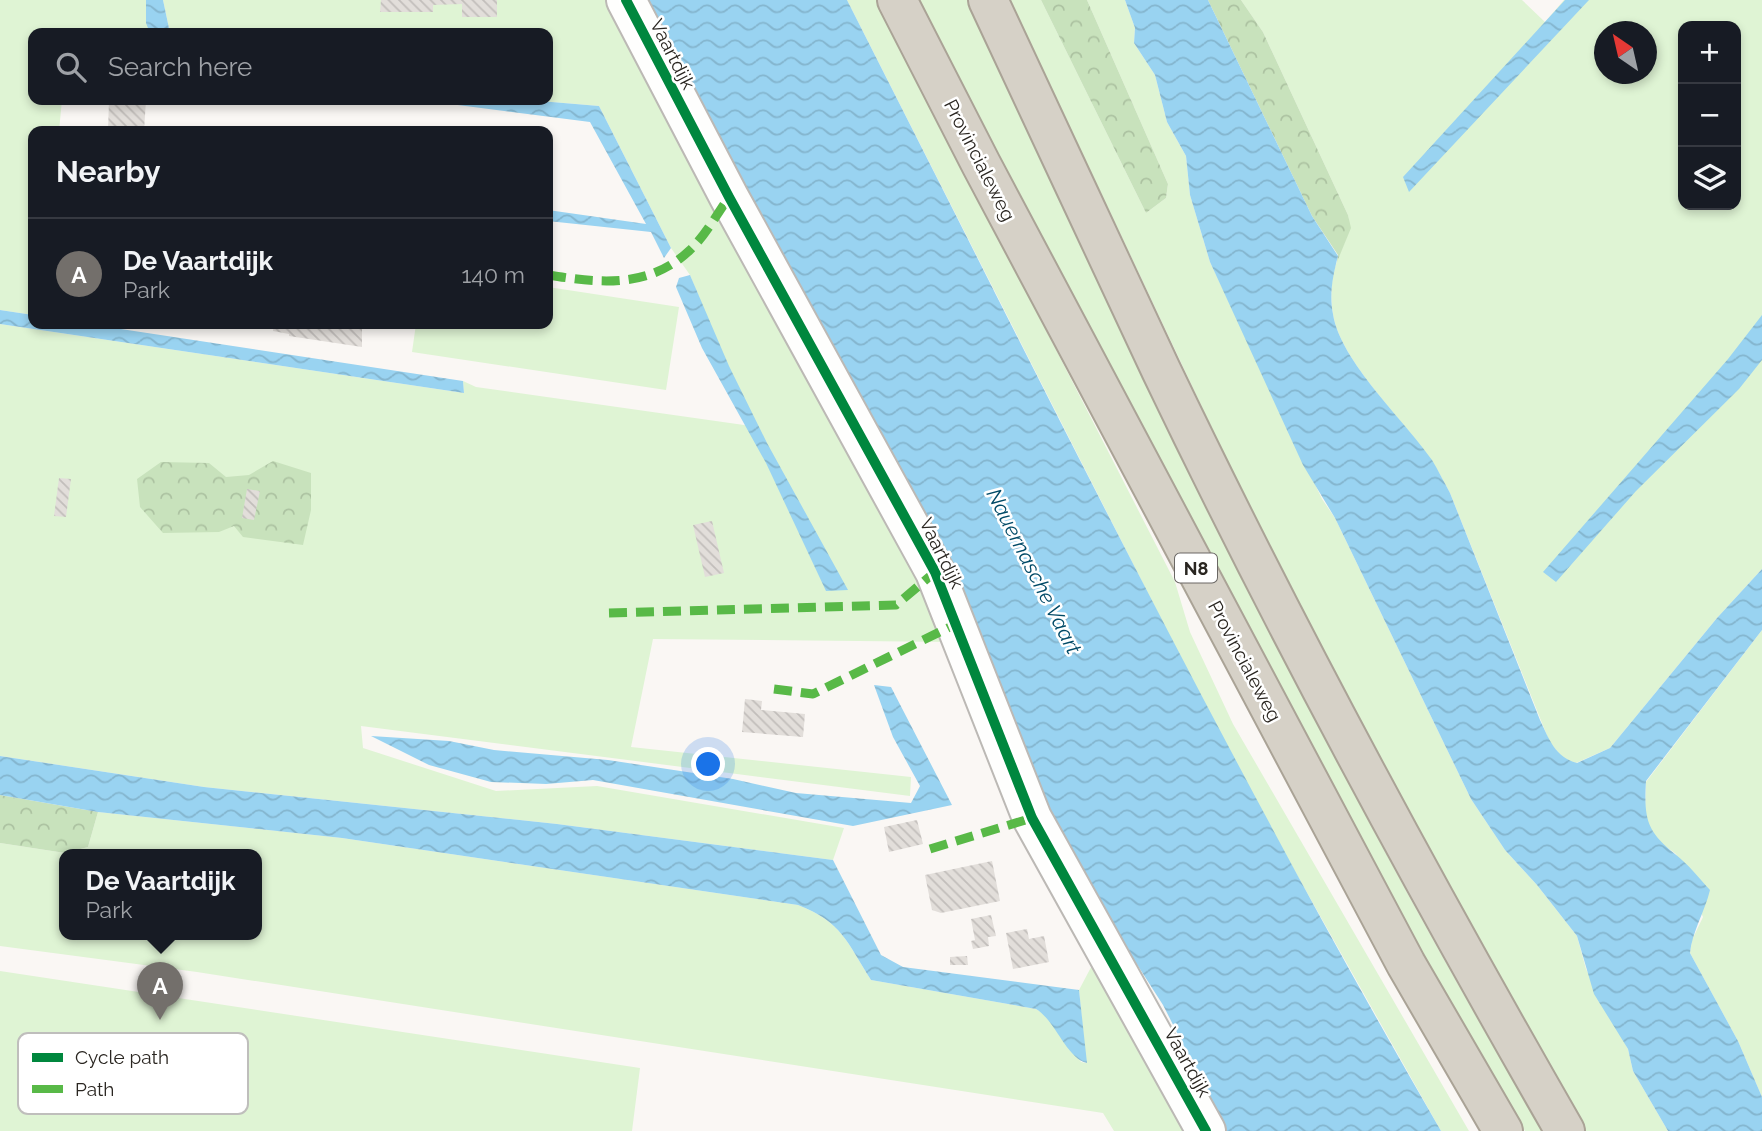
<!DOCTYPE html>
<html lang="en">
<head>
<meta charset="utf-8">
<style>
  body { margin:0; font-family:Raleway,sans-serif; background:#242831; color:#f1f3f6 }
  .controls { position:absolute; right:21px; top:21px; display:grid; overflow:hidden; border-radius:14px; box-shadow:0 4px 10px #0003 }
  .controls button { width:63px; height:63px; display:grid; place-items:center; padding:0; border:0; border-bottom:2px solid #363941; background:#171b24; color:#f1f3f6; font:35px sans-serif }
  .compass { position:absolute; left:1594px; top:21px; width:63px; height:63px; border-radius:50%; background:#171b24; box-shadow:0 4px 10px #0003; rotate:326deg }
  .you { position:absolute; left:709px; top:765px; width:24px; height:24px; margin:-18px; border:5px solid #fff; border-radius:50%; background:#1a73e8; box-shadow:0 0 0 10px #1a73e833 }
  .badge { display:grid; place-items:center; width:46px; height:46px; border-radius:50%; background:#736f6b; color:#fff; font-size:23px; font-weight:700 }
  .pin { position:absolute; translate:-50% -58px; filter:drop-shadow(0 2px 4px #0008) }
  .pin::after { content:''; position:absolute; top:37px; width:24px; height:21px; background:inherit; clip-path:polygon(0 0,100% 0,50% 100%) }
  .popup { position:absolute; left:59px; top:849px; width:203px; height:91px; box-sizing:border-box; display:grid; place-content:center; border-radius:14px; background:#171b24; filter:drop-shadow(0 2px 5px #0005); font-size:23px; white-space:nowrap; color:#9ea1a6 }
  .popup b { font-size:26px; color:#f1f3f6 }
  .popup::after { content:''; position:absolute; left:50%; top:100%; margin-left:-14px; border:14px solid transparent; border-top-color:#171b24 }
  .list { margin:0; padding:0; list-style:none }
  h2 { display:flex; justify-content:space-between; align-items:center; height:91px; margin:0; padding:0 28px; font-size:30px }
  h2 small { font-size:23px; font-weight:400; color:#9ea1a6 }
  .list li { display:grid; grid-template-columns:46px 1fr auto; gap:21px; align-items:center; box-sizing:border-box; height:112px; padding:0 28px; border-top:2px solid #363941 }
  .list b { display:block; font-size:26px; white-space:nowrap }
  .list p { margin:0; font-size:23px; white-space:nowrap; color:#9ea1a6 }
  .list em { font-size:23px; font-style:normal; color:#9ea1a6 }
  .icon { flex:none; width:38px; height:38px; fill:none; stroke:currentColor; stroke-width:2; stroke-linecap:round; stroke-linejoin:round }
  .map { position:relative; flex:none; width:1762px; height:1131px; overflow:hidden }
  .search { position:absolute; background:#171b24; box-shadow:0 4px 10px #0003; left:28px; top:28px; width:525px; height:77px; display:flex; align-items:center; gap:18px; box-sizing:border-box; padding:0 24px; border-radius:14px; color:#9ea1a6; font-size:26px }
  .panel { position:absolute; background:#171b24; box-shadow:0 4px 10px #0003; left:28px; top:126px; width:525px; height:203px; border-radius:14px }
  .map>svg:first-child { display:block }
</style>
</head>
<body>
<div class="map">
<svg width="1762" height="1131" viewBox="0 0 1762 1131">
  <defs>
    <pattern id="forest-crowns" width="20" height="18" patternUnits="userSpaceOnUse" patternTransform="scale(1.75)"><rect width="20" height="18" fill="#c8e2bc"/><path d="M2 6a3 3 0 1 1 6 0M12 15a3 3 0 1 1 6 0" fill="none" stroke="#acc2a1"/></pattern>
    <pattern id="water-waves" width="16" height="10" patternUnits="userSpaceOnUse" patternTransform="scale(1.75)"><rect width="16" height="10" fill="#99d3f1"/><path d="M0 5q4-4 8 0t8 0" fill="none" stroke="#84b5ce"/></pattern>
    <pattern id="building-back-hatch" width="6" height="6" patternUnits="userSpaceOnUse" patternTransform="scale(1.75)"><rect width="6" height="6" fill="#e2deda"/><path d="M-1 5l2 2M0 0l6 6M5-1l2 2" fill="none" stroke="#c2bebb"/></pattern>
  </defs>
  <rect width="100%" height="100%" fill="#faf7f4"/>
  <!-- green -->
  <path fill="#dff4d4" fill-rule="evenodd" d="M0,0H149L152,33H33V100H62L59,131H33V315L0,310Z
    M163,0H617L954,642L653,639L631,747L911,777L910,796L361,726L363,748L496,791L597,786L844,828L833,860L557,824L204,787L0,756V324L464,393L463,381L476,387L751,426L690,275L671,248L599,106L528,100H548V33H170Z
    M847,0H877L1175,582L1190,632L1233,724L1469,1131H1441L1264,816L1195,686Z
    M919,0H969C1147,383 1326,768 1543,1131H1525C1308,762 1113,381 919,0Z
    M1010,0H1041L1146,213L1166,198L1168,184L1087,0H1125L1135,28L1134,43L1155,75L1167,122L1186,156L1190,195L1210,262L1322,499L1335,518L1471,799L1505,850L1537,885L1577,936L1586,969L1628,1049L1633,1071L1668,1131H1585L1461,914L1268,547Z
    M1241,0H1522L1545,22L1564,0H1762V569L1717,618L1610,748L1576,763L1564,759L1550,743L1450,493C1444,482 1438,470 1431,460C1405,421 1340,361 1333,314C1330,296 1331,278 1337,261C1343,244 1352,233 1348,215L1263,32ZM1683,26H1736V205H1683ZM1604,32H1646V74H1604Z
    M548,287L679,307L666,390L412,352L416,324H548Z
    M1762,630V1097L1738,1041L1690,953L1692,940L1703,917L1676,854L1657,840L1649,828L1645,811L1646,782Z
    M98,812L342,838L798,905C842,922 847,942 871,980L1036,1009L1046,1015L1081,1062L1086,1063L1079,990L1098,954L1196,1131H1114L1103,1113L197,972L0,946V843L65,853L88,847ZM64,854H256V934H64Z
    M0,971L640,1068L632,1131H0Z"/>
  <!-- forest -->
  <path fill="url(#forest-crowns)" d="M1041,0H1087L1168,184L1166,198L1146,213Z
    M1208,0H1241L1263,32L1348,215L1351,228L1337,262L1338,255L1312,216Z
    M273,461L311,473V510L303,545L243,537L234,526L219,532L163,533L140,507L137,479L161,462L209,463L226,477L249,475Z
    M0,795L98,812L88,847L65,853L0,843Z"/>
  <!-- water -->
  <path fill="url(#water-waves)" d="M146,0H163L170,33H150L146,23Z
    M643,0H847C1040,380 1227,762 1441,1131H1227L1163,1005L1054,835Z
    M1125,0H1208L1312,216L1338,256C1333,275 1329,294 1333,314C1340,361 1405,421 1432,460C1438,470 1444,482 1450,493L1540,720C1549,739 1555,757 1577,763L1610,748L1717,618L1762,569V630L1646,781C1644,818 1646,831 1675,854C1688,864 1699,878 1710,890C1705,911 1692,932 1690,953L1738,1041L1762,1097V1131H1668L1633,1071L1628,1049L1594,994L1577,936L1537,885L1505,850L1471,799L1335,518L1303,465L1210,262L1190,195L1186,156L1167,122L1155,75L1134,43L1135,28Z
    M1565,0H1589L1409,192L1403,177Z
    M419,100H528L599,106L671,248L664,258L651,232L548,221V210L646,224L590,122Z
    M690,275L729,366L767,443L848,590L826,591L766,463L702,348L676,287L679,278Z
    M0,310L33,315V324H88L463,381L464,393L0,324Z
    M1762,315V360L1739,389L1636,491L1556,582L1543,572L1728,359Z
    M874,685L891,687L952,805L853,826L593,780L546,784L491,782L429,765L371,736L449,741L494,750L608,760L733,779L796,793L911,803L920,786L893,737Z
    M0,756L204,787L557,824L833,860L881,955L903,967L1079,990L1087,1063C1066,1058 1056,1021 1036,1009L871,980C847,942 842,922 798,905L342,838L98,812L0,795Z"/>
  <!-- building -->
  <path fill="url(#building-back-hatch)" d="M381,0H497V17H462V4L433,5V12H380Z
    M109,100H146L144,131H108Z
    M274,324H354L362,326V347L289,336V334L273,331Z
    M59,478L71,479L66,517L54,516Z
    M247,489L260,491L254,520L242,518Z
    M712,521L724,573L705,577L693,525Z
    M745,699L762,701L761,710L805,714L803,737L742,732Z
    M917,820L923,844L889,852L884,827Z
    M992,861L1000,901L941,913L932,910L925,875Z
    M991,915L996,936L988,937L989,946L973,949L971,941L975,940L971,919Z
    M1027,929L1029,939L1044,936L1049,962L1013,969L1006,933Z
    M967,956L968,965H950V957Z"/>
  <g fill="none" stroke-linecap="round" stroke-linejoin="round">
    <defs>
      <path id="minor" d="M626,0L729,197L935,572L1032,818L1206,1131"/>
      <path id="highway" d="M897,0L981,164L1406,964L1503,1131
        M988,0C1046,123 1103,247 1161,370C1285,629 1422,882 1565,1131"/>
    </defs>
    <!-- minor casing -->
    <use href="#minor" stroke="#bcb9b5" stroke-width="42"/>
    <!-- highway casing -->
    <use href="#highway" stroke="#aaa396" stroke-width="42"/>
    <!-- minor -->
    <use href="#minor" stroke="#fefefd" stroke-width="38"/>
    <!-- highway -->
    <use href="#highway" stroke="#d6d1c7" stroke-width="38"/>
    <!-- quiet -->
    <path stroke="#58b947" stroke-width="9" stroke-dasharray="18 9" stroke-linecap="butt" d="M548,275C599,283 649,289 690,250C705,236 717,214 729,197
      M609,613L896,605L935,572
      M774,689L813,694L956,624
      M930,849L1032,818"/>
    <defs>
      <path id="cycleway" d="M626,0L729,197L935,572L1032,818L1206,1131"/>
    </defs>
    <!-- cycleway casing -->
    <use href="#cycleway" stroke="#fff" stroke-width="15"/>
    <!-- cycleway -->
    <use href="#cycleway" stroke="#00873e" stroke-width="10"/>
  </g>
  <g text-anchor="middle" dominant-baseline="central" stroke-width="5" stroke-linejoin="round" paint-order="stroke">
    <!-- shield labels -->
    <rect fill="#fff" stroke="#6a6764" stroke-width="2" x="1175" y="553.5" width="42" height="29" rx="5"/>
    <g font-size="18" font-weight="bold" fill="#2a2621">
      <text x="1196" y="568">N8</text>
    </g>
    <!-- street labels -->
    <g font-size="19" fill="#2a2621" stroke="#fff">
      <text transform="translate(673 54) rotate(63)">Vaartdijk</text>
      <text transform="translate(980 160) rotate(63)">Provincialeweg</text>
      <text transform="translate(942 553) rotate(64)">Vaartdijk</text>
      <text transform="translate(1245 661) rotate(62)">Provincialeweg</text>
      <text transform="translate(1188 1062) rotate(61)">Vaartdijk</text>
    </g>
    <!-- water labels -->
    <g font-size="21" font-style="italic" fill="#004a67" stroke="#fff">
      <text transform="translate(1034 571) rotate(63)">Nauernasche Vaart</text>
    </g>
  </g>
  <!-- legend -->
  <rect x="18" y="1033" width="230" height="81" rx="10" fill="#fff" stroke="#bfbebc" stroke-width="2"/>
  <rect x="32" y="1053" width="31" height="9" fill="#00873e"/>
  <rect x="32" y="1085" width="31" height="8" fill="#58b947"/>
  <g font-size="19" fill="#2a2621">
    <text x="75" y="1064">Cycle path</text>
    <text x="75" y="1096">Path</text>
  </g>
</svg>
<div class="controls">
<button>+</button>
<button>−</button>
<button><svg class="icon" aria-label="layers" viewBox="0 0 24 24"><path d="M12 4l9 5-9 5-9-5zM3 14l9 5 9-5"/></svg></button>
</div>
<svg class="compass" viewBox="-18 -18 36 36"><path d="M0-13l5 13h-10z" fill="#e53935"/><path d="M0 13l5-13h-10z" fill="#9ea1a6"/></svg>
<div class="you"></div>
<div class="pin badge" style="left:160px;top:1020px">A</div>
<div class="popup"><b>De Vaartdijk</b>Park</div>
<div class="search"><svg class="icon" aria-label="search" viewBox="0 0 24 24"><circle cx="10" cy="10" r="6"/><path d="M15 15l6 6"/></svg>Search here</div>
<section class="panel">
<h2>Nearby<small></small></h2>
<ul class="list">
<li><span class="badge">A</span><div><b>De Vaartdijk</b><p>Park</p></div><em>140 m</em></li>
</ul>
</section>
</div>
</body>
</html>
